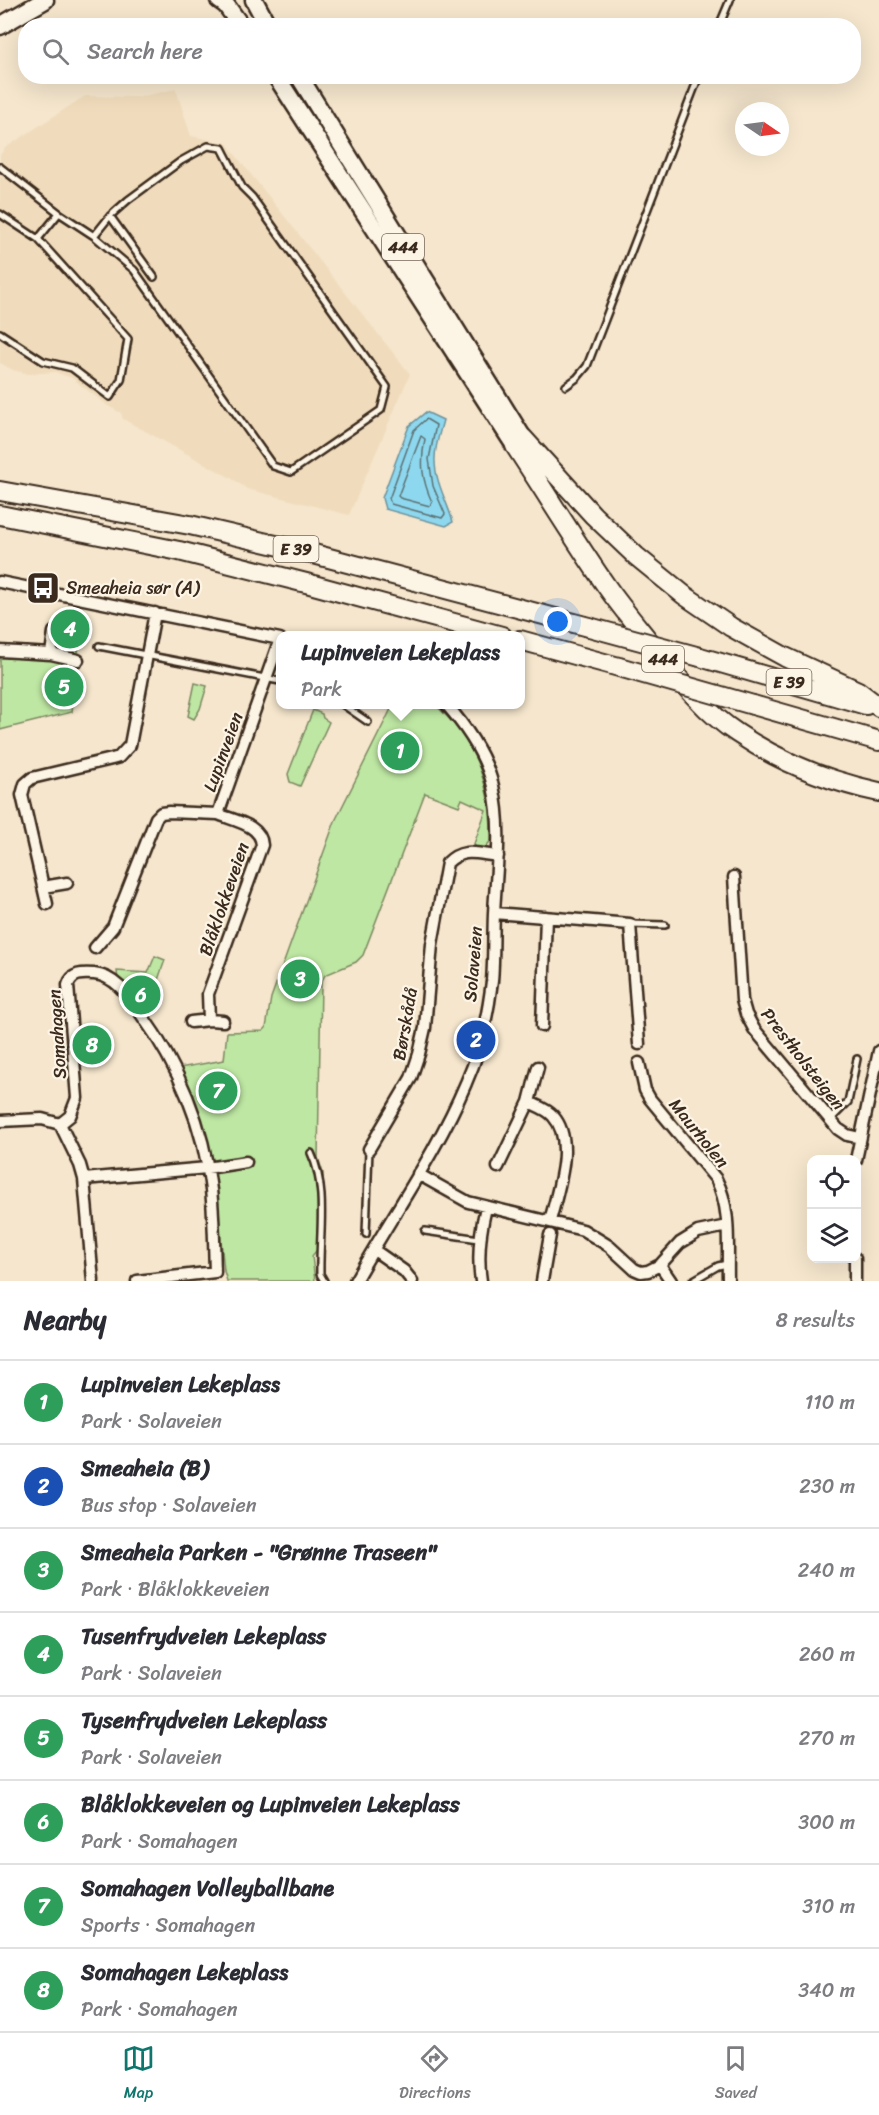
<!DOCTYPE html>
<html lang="en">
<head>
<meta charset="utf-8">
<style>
  body { margin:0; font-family:Sriracha,sans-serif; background:#f7f7f7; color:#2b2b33 }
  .controls { position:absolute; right:18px; bottom:18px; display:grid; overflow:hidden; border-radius:12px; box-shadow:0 6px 24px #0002 }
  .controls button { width:54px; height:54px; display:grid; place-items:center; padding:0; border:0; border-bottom:2px solid #e1e1e2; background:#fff; color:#2b2b33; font:30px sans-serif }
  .compass { position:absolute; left:735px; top:102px; width:54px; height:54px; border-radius:50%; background:#fff; box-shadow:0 6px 24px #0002; rotate:103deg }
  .you { position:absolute; left:558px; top:622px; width:21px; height:21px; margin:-15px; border:4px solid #fff; border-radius:50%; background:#1a73e8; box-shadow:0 0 0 9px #1a73e833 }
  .badge { display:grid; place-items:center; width:39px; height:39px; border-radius:50%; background:#0f766e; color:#fff; font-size:20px; font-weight:700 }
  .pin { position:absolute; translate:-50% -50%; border:3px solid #fff; box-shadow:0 2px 6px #0006 }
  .popup { position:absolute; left:276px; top:631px; width:249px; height:78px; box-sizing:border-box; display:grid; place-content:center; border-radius:12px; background:#fff; filter:drop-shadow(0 2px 4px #0005); font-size:20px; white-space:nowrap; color:#7c7c81 }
  .popup b { font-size:22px; color:#2b2b33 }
  .popup::after { content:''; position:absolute; left:50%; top:100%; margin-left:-12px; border:12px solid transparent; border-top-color:#fff }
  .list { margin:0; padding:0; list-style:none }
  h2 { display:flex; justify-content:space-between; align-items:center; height:78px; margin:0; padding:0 24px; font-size:26px }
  h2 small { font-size:20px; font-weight:400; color:#7c7c81 }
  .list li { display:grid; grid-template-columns:39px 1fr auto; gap:18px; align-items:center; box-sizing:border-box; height:84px; padding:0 24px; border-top:2px solid #e1e1e2 }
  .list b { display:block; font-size:22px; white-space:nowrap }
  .list p { margin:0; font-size:20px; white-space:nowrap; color:#7c7c81 }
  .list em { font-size:20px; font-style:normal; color:#7c7c81 }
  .icon { flex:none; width:33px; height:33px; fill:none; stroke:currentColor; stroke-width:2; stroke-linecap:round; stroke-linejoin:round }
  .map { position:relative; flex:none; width:879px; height:1281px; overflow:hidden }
  .search { position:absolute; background:#fff; box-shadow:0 6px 24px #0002; left:18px; right:18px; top:18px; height:66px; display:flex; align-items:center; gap:15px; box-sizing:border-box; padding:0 21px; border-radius:24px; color:#7c7c81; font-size:22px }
  .sheet { height:750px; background:#fff }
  nav { display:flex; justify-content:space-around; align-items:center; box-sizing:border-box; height:84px; border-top:2px solid #e1e1e2; background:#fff; font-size:16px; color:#7c7c81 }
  nav a { display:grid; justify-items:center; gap:3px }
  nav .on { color:#0f766e }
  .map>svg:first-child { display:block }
</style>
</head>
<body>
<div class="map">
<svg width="879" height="1281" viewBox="0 0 879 1281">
  <rect width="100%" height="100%" fill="#f5e6cd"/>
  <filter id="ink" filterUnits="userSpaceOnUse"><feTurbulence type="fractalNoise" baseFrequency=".0167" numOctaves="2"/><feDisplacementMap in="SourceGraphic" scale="12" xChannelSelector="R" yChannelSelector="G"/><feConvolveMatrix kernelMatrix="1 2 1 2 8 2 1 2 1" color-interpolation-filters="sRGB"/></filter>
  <g filter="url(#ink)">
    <!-- built -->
    <path fill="#f0dcbc" d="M176,89L191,136L226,143L410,374L349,515L247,489L231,478L123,419L121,413L108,406L72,378L55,372L29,374L13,370L0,363V155L5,148L85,96L138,97Z"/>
    <!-- green -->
    <path fill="#bee7a3" stroke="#7c8860" stroke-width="1.5" d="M60,612L85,618L77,657C50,652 57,634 60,612Z
      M0,655H51L78,663L72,712L0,730Z
      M195,683L207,686L200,709L194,719L188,716Z
      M393,705H436C444,714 454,723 461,733C483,764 492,803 491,840L486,847L476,848L474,844L486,810L462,799L459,806L425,793L363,955L356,962L325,975L321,983L318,1158L323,1173L324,1241L312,1256L315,1281H227L224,1271L214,1168L188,1085L179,1068L224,1060L227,1032L263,1031L266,1028L271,998L335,821Z
      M313,710L322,714L323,718L329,722L300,786L290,782L288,774Z
      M155,956L165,960L146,1014L118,981L117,971L148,973Z
      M102,1030L104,1058L83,1059L81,1031Z"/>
    <!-- water -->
    <path fill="#8ed8ef" stroke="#6d929b" stroke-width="1.5" d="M426,412L443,420C440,432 435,446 435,458C434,480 447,501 453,522L446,526L385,509L382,498L409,426Z"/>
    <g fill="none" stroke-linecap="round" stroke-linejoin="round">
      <!-- shore -->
      <path stroke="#5c7072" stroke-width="1.5" d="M426,419L436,425L429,459L433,486L445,514L442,518L391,504L389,499L414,430Z
        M421,436L425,439C420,463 422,480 432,502L430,506L400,498L398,496Z"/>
      <defs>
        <path id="service" d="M719,26L730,0
          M0,167L59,213L94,236L110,216L128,200L181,161L208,146L222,148L242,187L252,197L387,387L381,410L291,472L273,466L134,270L94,236
          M0,214L38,239L128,339L121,380L110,397L72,368L43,361L0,333
          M110,216L154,277
          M38,239L59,213
          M566,386L577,378L587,366L699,76
          M99,646L280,681
          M342,704L368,722
          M630,924L665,925
          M830,1120L848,1102L857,1059
          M311,1153C328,1189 319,1234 320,1274L324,1281
          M425,1231L479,1239
          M366,1234L369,1149
          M692,1281L718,1266L727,1264"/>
        <path id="minor" d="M0,582L280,639
          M0,651L51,654L78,660
          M51,654L54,632
          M734,877L742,1000L746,1014L754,1029L838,1129L847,1135L860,1138
          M43,887L67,883
          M47,904L22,795L25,784L32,778L112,759L119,757L130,745L155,613
          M494,913L630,924L639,1044
          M95,948L113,927L156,818L161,813L169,812L218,814L280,639
          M209,1020L208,994L262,845C261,825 235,821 218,814
          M191,1022L209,1020L223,1021
          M542,1026L546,917
          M639,1063L645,1090L650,1099L716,1179C732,1210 727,1247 728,1281
          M529,1102L538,1067
          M0,1121L42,1119L60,1124L80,1165L84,1179L207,1168L246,1162
          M60,1124L70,1116L77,1098L68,985C72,973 82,973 94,974C116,976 129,997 141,1014C178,1065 204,1126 211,1190C214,1217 214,1245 215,1272L137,1281
          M369,1149L411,1078L419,1054L425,1028L432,944L447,863C463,847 477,854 498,856
          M856,1160L879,1051
          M498,1167L529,1102C537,1106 547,1109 553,1116C576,1141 557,1192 550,1221
          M418,1174L468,1202L583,1230L609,1246L634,1269L641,1272L648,1271L660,1265L680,1243L698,1232L727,1226
          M84,1179L93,1281
          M374,1250L404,1271L412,1281
          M660,1265L671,1281
          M355,1281C392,1215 437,1152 466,1083C480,1052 488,1015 492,981C494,959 493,936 494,913C496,871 503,828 493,786C486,756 467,728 446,704
          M481,1281C477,1255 480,1232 486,1207
          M542,1281L550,1235
          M855,1281V1258"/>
        <path id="trunk" d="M219,0L226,5L241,26
          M254,0L268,26
          M0,26L45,0
          M276,76L515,446
          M299,76L523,438"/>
        <path id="motorway" d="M523,438L593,515L636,556L684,595L731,627L785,657L858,691L879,707
          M515,446C546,493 575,541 607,587C621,607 637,626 652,645C677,676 703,711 737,733C780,762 828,781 879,792
          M0,491L190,525L310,553L589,627
          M0,515L179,551L310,584L502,636
          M520,640L619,667
          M700,657L866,705
          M753,705L879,741"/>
      </defs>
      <!-- service casing -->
      <use href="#service" stroke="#3b2a1e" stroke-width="10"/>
      <!-- minor casing -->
      <use href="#minor" stroke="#3b2a1e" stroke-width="15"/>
      <!-- trunk casing -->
      <use href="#trunk" stroke="#3b2a1e" stroke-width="21"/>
      <!-- motorway casing -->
      <use href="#motorway" stroke="#3b2a1e" stroke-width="22"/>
      <!-- service -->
      <use href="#service" stroke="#fcf5e5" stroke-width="5"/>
      <!-- minor -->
      <use href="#minor" stroke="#fcf5e5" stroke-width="10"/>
      <!-- trunk -->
      <use href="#trunk" stroke="#fcf5e5" stroke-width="16"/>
      <!-- motorway -->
      <use href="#motorway" stroke="#fcf5e5" stroke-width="18"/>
      <defs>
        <path id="motorway-bridge" d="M589,627L700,657
          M619,667L753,705"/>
      </defs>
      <!-- motorway-bridge casing -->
      <use href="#motorway-bridge" stroke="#3b2a1e" stroke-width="22" stroke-linecap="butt"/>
      <!-- motorway-bridge -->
      <use href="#motorway-bridge" stroke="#fcf5e5" stroke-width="18"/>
    </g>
  </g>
  <!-- icons -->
  <defs>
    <symbol id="bus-square" viewBox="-11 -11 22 22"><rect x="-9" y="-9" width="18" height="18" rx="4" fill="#3b2a1e" stroke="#fcf5e5"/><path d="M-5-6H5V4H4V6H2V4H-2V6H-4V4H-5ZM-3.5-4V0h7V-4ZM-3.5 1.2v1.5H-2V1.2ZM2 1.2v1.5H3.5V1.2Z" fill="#fff"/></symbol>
  </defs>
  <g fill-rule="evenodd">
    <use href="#bus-square" x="24" y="569" width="38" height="38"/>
  </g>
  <g text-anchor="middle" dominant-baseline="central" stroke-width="4.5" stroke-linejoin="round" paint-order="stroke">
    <!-- shield labels -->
    <g fill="#fcf5e5" stroke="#75675a" stroke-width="1.5">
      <rect x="382" y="234" width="42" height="26" rx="4.5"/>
      <rect x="273.5" y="536" width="45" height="26" rx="4.5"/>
      <rect x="642" y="646" width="42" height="26" rx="4.5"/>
      <rect x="766.5" y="669" width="45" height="26" rx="4.5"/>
    </g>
    <g font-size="16" font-weight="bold" fill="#3b2a1e">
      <text x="403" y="247">444</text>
      <text x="296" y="549">E 39</text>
      <text x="663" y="659">444</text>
      <text x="789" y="682">E 39</text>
    </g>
    <!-- poi labels -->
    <g font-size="18" fill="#3b2a1e" stroke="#fcf5e5" text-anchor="start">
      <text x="66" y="588">Smeaheia sør (A)</text>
    </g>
    <!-- street labels -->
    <g font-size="18" fill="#3b2a1e" stroke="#fcf5e5">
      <text transform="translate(223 752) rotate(-70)">Lupinveien</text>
      <text transform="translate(224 899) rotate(-71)">Blåklokkeveien</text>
      <text transform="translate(473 964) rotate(-85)">Solaveien</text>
      <text transform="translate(405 1024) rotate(-80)">Børskådå</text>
      <text transform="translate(57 1034) rotate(-94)">Somahagen</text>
      <text transform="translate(803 1059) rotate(52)">Prestholsteigen</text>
      <text transform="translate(699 1133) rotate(51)">Maurholen</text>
    </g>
  </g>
</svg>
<div class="controls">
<button><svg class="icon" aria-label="locate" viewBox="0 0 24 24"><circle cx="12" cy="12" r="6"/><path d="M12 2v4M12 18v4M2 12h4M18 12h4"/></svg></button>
<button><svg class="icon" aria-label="layers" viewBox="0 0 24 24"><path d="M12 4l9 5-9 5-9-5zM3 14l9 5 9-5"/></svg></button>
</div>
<svg class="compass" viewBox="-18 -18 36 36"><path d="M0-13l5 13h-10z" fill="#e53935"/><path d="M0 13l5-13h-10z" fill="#7c7c81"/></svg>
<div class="you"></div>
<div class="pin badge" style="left:400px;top:751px;background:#2e9e5b">1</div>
<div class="popup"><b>Lupinveien Lekeplass</b>Park</div>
<div class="pin badge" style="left:476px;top:1040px;background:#1a4fb4">2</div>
<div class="pin badge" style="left:300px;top:979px;background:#2e9e5b">3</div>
<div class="pin badge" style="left:70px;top:629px;background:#2e9e5b">4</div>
<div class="pin badge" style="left:64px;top:687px;background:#2e9e5b">5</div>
<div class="pin badge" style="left:141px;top:995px;background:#2e9e5b">6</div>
<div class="pin badge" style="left:218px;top:1091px;background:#2e9e5b">7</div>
<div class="pin badge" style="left:92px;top:1045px;background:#2e9e5b">8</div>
<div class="search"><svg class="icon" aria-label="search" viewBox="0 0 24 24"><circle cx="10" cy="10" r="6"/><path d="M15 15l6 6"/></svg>Search here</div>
</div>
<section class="sheet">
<h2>Nearby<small>8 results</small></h2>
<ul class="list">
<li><span class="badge" style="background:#2e9e5b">1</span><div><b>Lupinveien Lekeplass</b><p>Park · Solaveien</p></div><em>110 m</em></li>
<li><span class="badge" style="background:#1a4fb4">2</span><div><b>Smeaheia (B)</b><p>Bus stop · Solaveien</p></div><em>230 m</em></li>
<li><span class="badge" style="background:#2e9e5b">3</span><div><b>Smeaheia Parken - &quot;Grønne Traseen&quot;</b><p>Park · Blåklokkeveien</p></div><em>240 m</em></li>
<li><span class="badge" style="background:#2e9e5b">4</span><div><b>Tusenfrydveien Lekeplass</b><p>Park · Solaveien</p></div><em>260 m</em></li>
<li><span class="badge" style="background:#2e9e5b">5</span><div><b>Tysenfrydveien Lekeplass</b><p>Park · Solaveien</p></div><em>270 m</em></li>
<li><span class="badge" style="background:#2e9e5b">6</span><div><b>Blåklokkeveien og Lupinveien Lekeplass</b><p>Park · Somahagen</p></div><em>300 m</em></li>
<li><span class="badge" style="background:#2e9e5b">7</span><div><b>Somahagen Volleyballbane</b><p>Sports · Somahagen</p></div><em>310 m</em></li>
<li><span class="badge" style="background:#2e9e5b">8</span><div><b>Somahagen Lekeplass</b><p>Park · Somahagen</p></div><em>340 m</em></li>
</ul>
</section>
<nav>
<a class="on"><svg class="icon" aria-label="map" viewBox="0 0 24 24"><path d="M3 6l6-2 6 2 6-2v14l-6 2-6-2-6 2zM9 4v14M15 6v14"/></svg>Map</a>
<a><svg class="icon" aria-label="directions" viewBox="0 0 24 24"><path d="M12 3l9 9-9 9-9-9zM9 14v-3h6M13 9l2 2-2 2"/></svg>Directions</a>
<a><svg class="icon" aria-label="saved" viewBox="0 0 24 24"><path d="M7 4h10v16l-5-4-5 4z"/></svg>Saved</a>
</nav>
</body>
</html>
